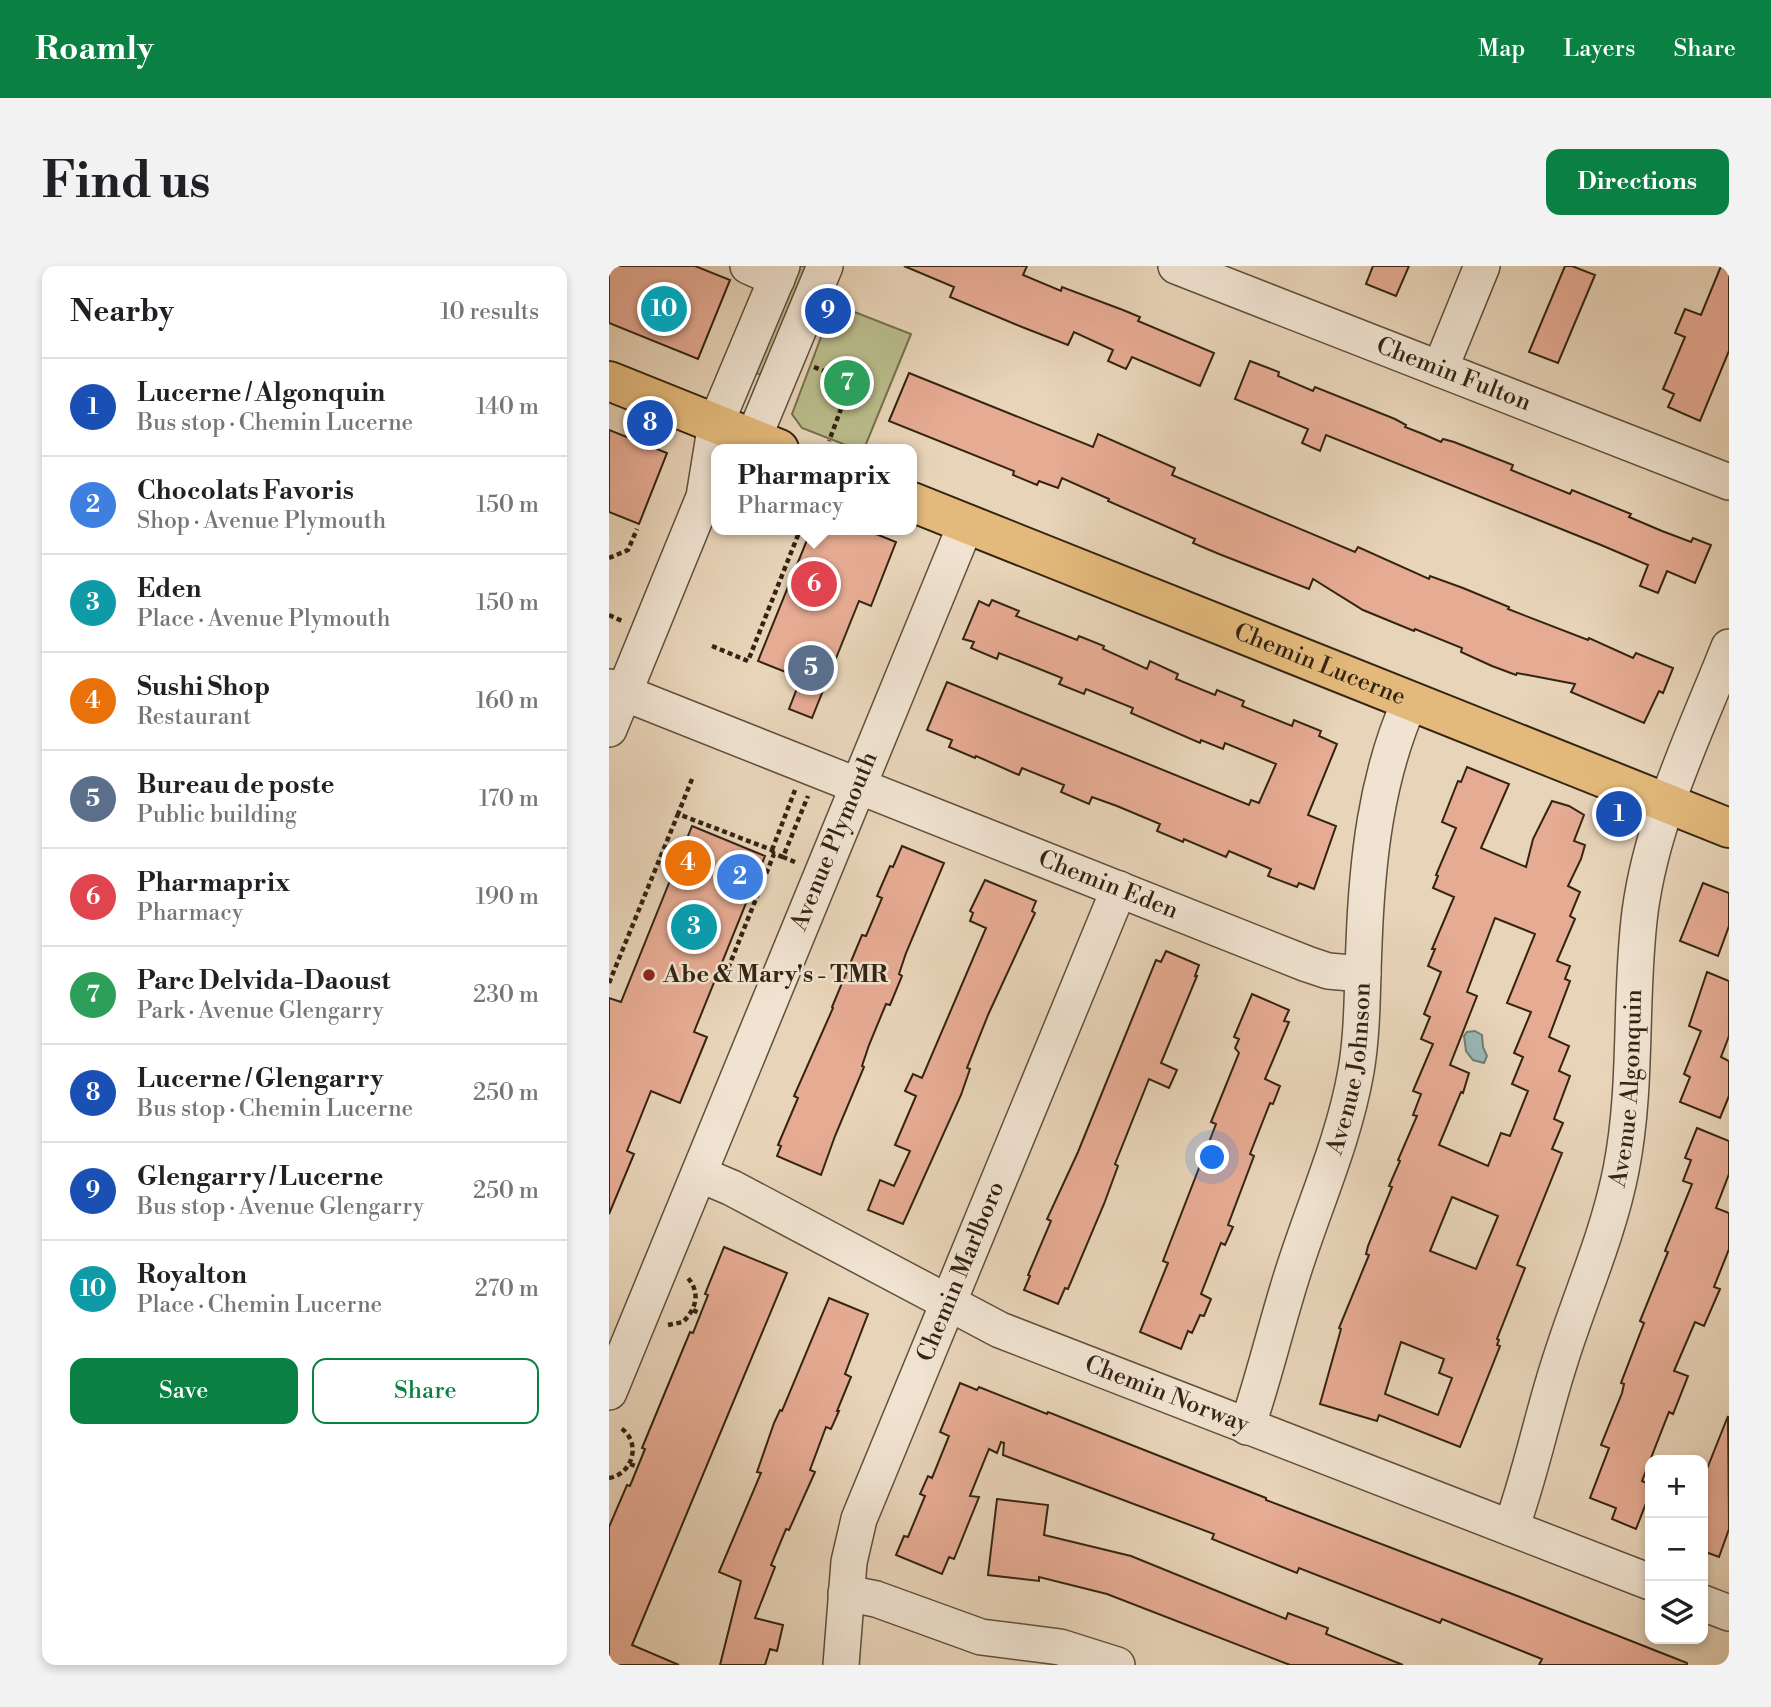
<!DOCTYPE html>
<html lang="en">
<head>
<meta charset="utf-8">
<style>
  body { margin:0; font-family:"Libre Bodoni",serif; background:#f2f2f2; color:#202124 }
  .controls { position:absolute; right:21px; bottom:21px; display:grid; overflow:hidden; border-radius:14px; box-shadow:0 4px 10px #0003 }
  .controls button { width:63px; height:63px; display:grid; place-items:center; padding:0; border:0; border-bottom:2px solid #e0e0e0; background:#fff; color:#202124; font:35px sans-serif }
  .you { position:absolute; left:604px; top:892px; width:24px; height:24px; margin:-18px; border:5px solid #fff; border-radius:50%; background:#1a73e8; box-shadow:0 0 0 10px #1a73e833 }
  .badge { display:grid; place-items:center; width:46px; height:46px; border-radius:50%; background:#0b8043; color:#fff; font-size:23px; font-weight:700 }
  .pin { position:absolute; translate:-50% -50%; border:4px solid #fff; box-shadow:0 2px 7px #0006 }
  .popup { position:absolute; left:102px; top:178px; width:206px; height:91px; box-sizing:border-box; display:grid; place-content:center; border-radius:14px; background:#fff; filter:drop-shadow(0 2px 5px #0005); font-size:23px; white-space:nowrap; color:#757577 }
  .popup b { font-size:26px; color:#202124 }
  .popup::after { content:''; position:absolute; left:50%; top:100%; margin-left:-14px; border:14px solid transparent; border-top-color:#fff }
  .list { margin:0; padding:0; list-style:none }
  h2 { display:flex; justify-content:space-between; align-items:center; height:91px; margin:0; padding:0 28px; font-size:30px }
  h2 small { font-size:23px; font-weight:400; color:#757577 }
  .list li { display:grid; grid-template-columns:46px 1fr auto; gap:21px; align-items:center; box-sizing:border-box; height:98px; padding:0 28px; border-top:2px solid #e0e0e0 }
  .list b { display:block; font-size:26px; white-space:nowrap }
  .list p { margin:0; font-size:23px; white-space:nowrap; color:#757577 }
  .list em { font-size:23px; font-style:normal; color:#757577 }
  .actions { display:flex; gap:14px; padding:21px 28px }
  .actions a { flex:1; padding:16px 0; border:2px solid #0b8043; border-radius:14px; text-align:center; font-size:24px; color:#0b8043 }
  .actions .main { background:#0b8043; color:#fff }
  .icon { flex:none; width:38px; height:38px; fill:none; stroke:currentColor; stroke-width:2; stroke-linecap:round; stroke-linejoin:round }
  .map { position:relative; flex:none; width:1120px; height:1399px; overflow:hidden; border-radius:14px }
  header { display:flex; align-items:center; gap:42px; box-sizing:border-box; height:98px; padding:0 35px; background:#0b8043; color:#fff }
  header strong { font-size:33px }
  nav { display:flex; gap:38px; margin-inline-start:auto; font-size:24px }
  .intro { display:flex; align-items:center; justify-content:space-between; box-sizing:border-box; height:168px; padding:0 42px }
  h1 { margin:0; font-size:49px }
  .button { padding:18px 32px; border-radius:14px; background:#0b8043; color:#fff; font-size:24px; font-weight:700 }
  main { display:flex; gap:42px; padding:0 42px }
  aside { flex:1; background:#fff; border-radius:14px; box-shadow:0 4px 10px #0003 }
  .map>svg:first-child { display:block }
</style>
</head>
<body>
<header>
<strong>Roamly</strong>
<nav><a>Map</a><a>Layers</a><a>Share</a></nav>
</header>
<div class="intro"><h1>Find us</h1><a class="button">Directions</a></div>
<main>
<aside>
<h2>Nearby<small>10 results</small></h2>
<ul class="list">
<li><span class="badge" style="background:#1a4fb4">1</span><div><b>Lucerne / Algonquin</b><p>Bus stop · Chemin Lucerne</p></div><em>140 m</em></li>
<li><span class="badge" style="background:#3f7fe0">2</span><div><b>Chocolats Favoris</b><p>Shop · Avenue Plymouth</p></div><em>150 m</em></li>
<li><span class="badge" style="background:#0f9aa8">3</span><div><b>Eden</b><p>Place · Avenue Plymouth</p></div><em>150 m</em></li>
<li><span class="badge" style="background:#e8710a">4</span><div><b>Sushi Shop</b><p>Restaurant</p></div><em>160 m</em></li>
<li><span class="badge" style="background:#5c6f8a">5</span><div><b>Bureau de poste</b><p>Public building</p></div><em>170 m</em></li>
<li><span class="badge" style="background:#e0444e">6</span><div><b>Pharmaprix</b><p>Pharmacy</p></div><em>190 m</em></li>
<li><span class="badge" style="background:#2e9e5b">7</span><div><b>Parc Delvida-Daoust</b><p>Park · Avenue Glengarry</p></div><em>230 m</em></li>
<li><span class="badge" style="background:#1a4fb4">8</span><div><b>Lucerne / Glengarry</b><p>Bus stop · Chemin Lucerne</p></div><em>250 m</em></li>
<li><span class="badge" style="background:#1a4fb4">9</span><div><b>Glengarry / Lucerne</b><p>Bus stop · Avenue Glengarry</p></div><em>250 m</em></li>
<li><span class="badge" style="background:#0f9aa8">10</span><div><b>Royalton</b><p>Place · Chemin Lucerne</p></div><em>270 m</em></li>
</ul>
<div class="actions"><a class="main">Save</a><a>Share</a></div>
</aside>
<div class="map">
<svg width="1120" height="1399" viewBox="0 0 1120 1399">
  <rect width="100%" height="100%" fill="#e8d4b8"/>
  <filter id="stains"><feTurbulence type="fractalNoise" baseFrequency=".00286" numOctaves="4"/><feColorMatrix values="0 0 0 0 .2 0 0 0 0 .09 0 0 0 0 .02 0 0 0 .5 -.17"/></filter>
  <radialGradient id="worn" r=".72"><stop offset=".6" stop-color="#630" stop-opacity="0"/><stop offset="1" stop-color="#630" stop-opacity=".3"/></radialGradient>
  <!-- green -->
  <path fill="#babc8b" stroke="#76704e" stroke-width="2" d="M191,0H200L155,110L147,107Z
    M225,38L302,68L255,183H247L193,162L183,148L217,58L224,61L229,48L222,45Z"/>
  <!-- water -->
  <path fill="#99b7b7" stroke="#707c75" stroke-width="2" d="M866,765L873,769L874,781L878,790L875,797L864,794L857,785L855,770L858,766Z"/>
  <!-- building -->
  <path fill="#e6ab93" stroke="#332412" stroke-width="2" fill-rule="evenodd" d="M0,0H86L121,14L89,93L0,57Z
    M295,0H418L414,9L452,25L453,21L514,44L531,51L529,55L605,87L591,120L523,91L517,103L499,95L504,84L465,66L459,79L413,61L341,31L345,21Z
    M764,0H800L787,30L757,18Z
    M956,0H963L986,9L949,97L920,86Z
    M1112,0H1120V85L1091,155L1059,141L1065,128L1054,123L1076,71L1066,67L1076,43L1092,49Z
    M641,95L670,106L669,110L704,125L706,121L786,153L797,159L796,161L814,168L832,176L834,173L845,176L886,192L904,199L902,204L961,228L963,224L1022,248L1020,251L1053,265L1082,276L1084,272L1102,279L1086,317L1058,305L1049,327L1031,320L1039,299L992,279L717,169L711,185L693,177L699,163L626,133Z
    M300,107L484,181L489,168L566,202L563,209L746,286L749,281L820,313L821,310L854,322L900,341L899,343L979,374L980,372L1024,392L1027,387L1064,402L1054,427L1050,425L1035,457L962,426L966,418L908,407L907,409L883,400L852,386L853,382L806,363L805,365L754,344L704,313L700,323L610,288L584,277L586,273L499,235L500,233L453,212L449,222L430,215L428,219L404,209L405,205L280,155Z
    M0,164L58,187L30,258L0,246Z
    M202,264H257L287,276L262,340L250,335L203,452L180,443L192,412L149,395Z
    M383,334L410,345L407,350L468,374L470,370L495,380L494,383L538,403L541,395L569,408L567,413L606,429L608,424L635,435L633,440L683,460L685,454L712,465L710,470L728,478L699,549L727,560L705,623L690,617L688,621L659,610L662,603L620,585L617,591L575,573L574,576L548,565L551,558L508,540L483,531L480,538L452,526L455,519L413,502L410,509L367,490L366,492L340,481L343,474L318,464L338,416L640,539L642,534L650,537L667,498L616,477L614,483L592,474L591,477L522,447L524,442L477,423L475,428L450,418L453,412L418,398L390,387L388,393L362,382L365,376L354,373L370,335L380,340Z
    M858,501L900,518L872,582L917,601L924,573L943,535L960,540L975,549L965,575L976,579L972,593L959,620L971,626L961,650L966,653L948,695L961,700L956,713L961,715L940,771L960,780L950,805L961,810L945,853L954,857L943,883L953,887L908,999L916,1002L888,1073L890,1074L888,1079L891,1080L851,1181L770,1149L768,1155L711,1138L732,1063L730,1062L760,989L757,988L759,980L783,921L780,920L791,895L789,894L808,850L804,849L812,828L804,825L824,778L812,773L821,751L815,748L832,706L819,700L826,683H823L845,631L824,622L829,610L827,609L847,562L833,556L849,515L852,516ZM886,652L926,668L898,737L922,746L905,787L914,791L903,818L919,825L901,870L892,867L879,900L830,879L852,826L854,827L860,807L841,799L868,730L858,726ZM843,931L889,950L867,1003L821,985ZM792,1076L835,1093L830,1107L843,1112L829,1149L776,1128Z
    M83,560L156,590L85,766L98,771L71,837L42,825L18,885L25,888L0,948V732L12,736Z
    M293,580L335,597L297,687L290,708L293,710L281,739L277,738L260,779L253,800L255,801L226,870L212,909L168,890L172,880L169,879L189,832L185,830L224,742L223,741L253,669L257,670L273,632L268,630L281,600L284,601Z
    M376,614L427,635L423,645L426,647L379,749L358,802L361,803L352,829L294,958L259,944L271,914L285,920L301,885L286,879L307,830L296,825L304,808L313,812L377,662L361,655L364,647L361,645Z
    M1094,617L1120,627V660L1109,690L1071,675Z
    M557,685L590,699L586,710H588L552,797L568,804L560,822L540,813L506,898L509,900L495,938L459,1023L456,1022L449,1038L415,1024L421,1010L419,1009L442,955L438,953L469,886L547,694L552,696Z
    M1098,706L1120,715V770L1112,791L1120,795V830L1111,852L1071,836L1081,811L1075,808L1092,765L1080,760Z
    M643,728L680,744L675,755L680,756L656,813L671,820L664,838L661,837L641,888L645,890L619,959L624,961L616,979L612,977L592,1028L602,1033L595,1050L591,1049L583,1067L579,1065L572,1083L531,1066L559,997L554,995L607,858L602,856L630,787L626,782L630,773L625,771Z
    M1088,862L1120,875V908L1107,942L1120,947V983L1105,1021L1111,1023L1095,1060L1086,1056L1065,1105L1079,1110L1064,1148L1060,1146L1033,1215L1041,1219V1227L1027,1263L1003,1253L1007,1242L981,1232L1000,1182L992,1179L1013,1127L1015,1118L1012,1117L1035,1057L1031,1055L1059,986L1056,985L1083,918L1074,915L1082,894L1076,892Z
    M115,981L178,1007L23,1379L70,1399H0V1261L18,1219L21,1220L36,1183L33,1182L81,1066L84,1067L99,1029L96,1028Z
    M220,1032L259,1048L236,1108L242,1111L228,1145H230L222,1163L217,1161L201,1204L206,1206L180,1264L177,1263L162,1299L166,1301L146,1352L174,1359L168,1385L161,1383L156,1399H111L132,1315L110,1306L152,1207L148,1206L165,1157L171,1144L173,1145Z
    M351,1117L368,1124L370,1121L438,1148L439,1146L657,1232V1234L686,1245L911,1331L1078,1397V1399H930L933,1393L833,1353L831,1357L690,1302L688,1307L603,1273L605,1268L394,1189L395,1177L392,1176L388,1187L380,1183L361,1230L370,1231L345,1293L340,1291L333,1308L287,1289L295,1270L299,1271L316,1230L311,1228L319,1210L323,1212L340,1170L331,1166Z
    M1119,1150L1120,1263L1110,1291L1094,1285V1213Z
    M388,1233L439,1239L435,1269L522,1290L677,1353L679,1347L719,1362L717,1368L794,1399H681L498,1328L430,1311V1315L379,1309Z"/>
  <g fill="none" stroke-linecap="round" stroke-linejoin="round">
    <defs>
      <g id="minor">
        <path d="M139,0L168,13"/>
        <path id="s1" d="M567,0L1120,216"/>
        <path d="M831,103L873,0"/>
        <path d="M135,183L144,173L216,0"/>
        <path id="s2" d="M0,421L698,698L719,705L754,708"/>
        <path d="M0,463L95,231L107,157L173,0"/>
        <path id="s3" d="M90,908L123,922L391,1064L1041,1316"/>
        <path id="s4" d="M0,1126C119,836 236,546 357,258"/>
        <path id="s5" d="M638,1161C656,1109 668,1055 685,1003C706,937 735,874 747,805C754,764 753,721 755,678C758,595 767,511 801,435"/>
        <path id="s6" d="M902,1262C922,1207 933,1150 951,1095C971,1031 999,970 1012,904C1029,818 1020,732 1031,646C1043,554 1086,467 1120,381"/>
        <path d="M237,1327L267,1333L372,1371L451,1381L508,1399"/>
        <path d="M1094,1337L1120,1347"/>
        <path id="s7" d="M232,1399L240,1296L250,1253L510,623"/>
      </g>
      <g id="major">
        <path d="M0,115L170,183"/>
        <path id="s8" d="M303,236L1120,562"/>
      </g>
    </defs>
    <!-- minor casing -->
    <use href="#minor" stroke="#60503c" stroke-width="38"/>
    <!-- major casing -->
    <use href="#major" stroke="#332412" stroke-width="42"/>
    <!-- path -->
    <path stroke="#332412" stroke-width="4.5" stroke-dasharray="5 3.5" stroke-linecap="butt" d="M205,101L242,116L220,175
      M0,292L19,284L28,263
      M0,349L13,355
      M103,380L139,395L191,264
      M83,513L69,548L163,584L165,588
      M163,584L186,524
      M186,596L174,591L199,530
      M116,710L165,588L174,591
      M0,717L69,548
      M84,1044L92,1048
      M59,1059L74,1056C88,1042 92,1025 77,1010
      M21,1198L29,1201
      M0,1212C25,1208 33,1174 10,1161"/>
    <!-- minor -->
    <use href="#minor" stroke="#f0e3d1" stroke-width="35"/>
    <!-- major -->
    <use href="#major" stroke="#e4ba7c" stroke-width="38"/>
  </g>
  <!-- markers -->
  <circle fill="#8f2418" stroke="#f0e3d1" stroke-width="2.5" cx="40" cy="709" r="7"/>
  <g text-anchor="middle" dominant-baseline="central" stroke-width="5" stroke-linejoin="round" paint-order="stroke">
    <!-- street labels -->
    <g font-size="24" fill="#332412" stroke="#f0e3d1">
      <text stroke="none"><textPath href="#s1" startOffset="298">Chemin Fulton</textPath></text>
      <text stroke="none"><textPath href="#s8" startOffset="439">Chemin Lucerne</textPath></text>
      <text stroke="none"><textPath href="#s4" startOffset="595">Avenue Plymouth</textPath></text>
      <text stroke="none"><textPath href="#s2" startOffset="537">Chemin Eden</textPath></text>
      <text stroke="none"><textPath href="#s5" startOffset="374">Avenue Johnson</textPath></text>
      <text stroke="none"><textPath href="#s6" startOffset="457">Avenue Algonquin</textPath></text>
      <text stroke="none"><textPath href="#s7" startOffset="415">Chemin Marlboro</textPath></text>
      <text stroke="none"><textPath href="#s3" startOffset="518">Chemin Norway</textPath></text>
    </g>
    <!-- poi labels -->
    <g font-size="24" font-weight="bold" fill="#332412" stroke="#f0e3d1" text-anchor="start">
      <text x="54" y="709">Abe &amp; Mary's - TMR</text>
    </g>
  </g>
  <rect width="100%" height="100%" filter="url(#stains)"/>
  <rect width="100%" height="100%" fill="url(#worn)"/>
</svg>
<div class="controls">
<button>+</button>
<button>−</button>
<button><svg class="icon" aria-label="layers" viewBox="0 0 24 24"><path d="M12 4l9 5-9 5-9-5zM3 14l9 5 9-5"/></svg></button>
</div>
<div class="you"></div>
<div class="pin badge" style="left:1010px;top:548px;background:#1a4fb4">1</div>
<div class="pin badge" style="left:131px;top:611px;background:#3f7fe0">2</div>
<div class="pin badge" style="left:85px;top:661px;background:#0f9aa8">3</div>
<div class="pin badge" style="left:79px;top:597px;background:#e8710a">4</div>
<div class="pin badge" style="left:202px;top:402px;background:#5c6f8a">5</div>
<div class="pin badge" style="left:205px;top:318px;background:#e0444e">6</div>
<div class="popup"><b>Pharmaprix</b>Pharmacy</div>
<div class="pin badge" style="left:238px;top:117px;background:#2e9e5b">7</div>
<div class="pin badge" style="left:41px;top:157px;background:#1a4fb4">8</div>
<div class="pin badge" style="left:219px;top:45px;background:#1a4fb4">9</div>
<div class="pin badge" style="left:55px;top:43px;background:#0f9aa8">10</div>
</div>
</main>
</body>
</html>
